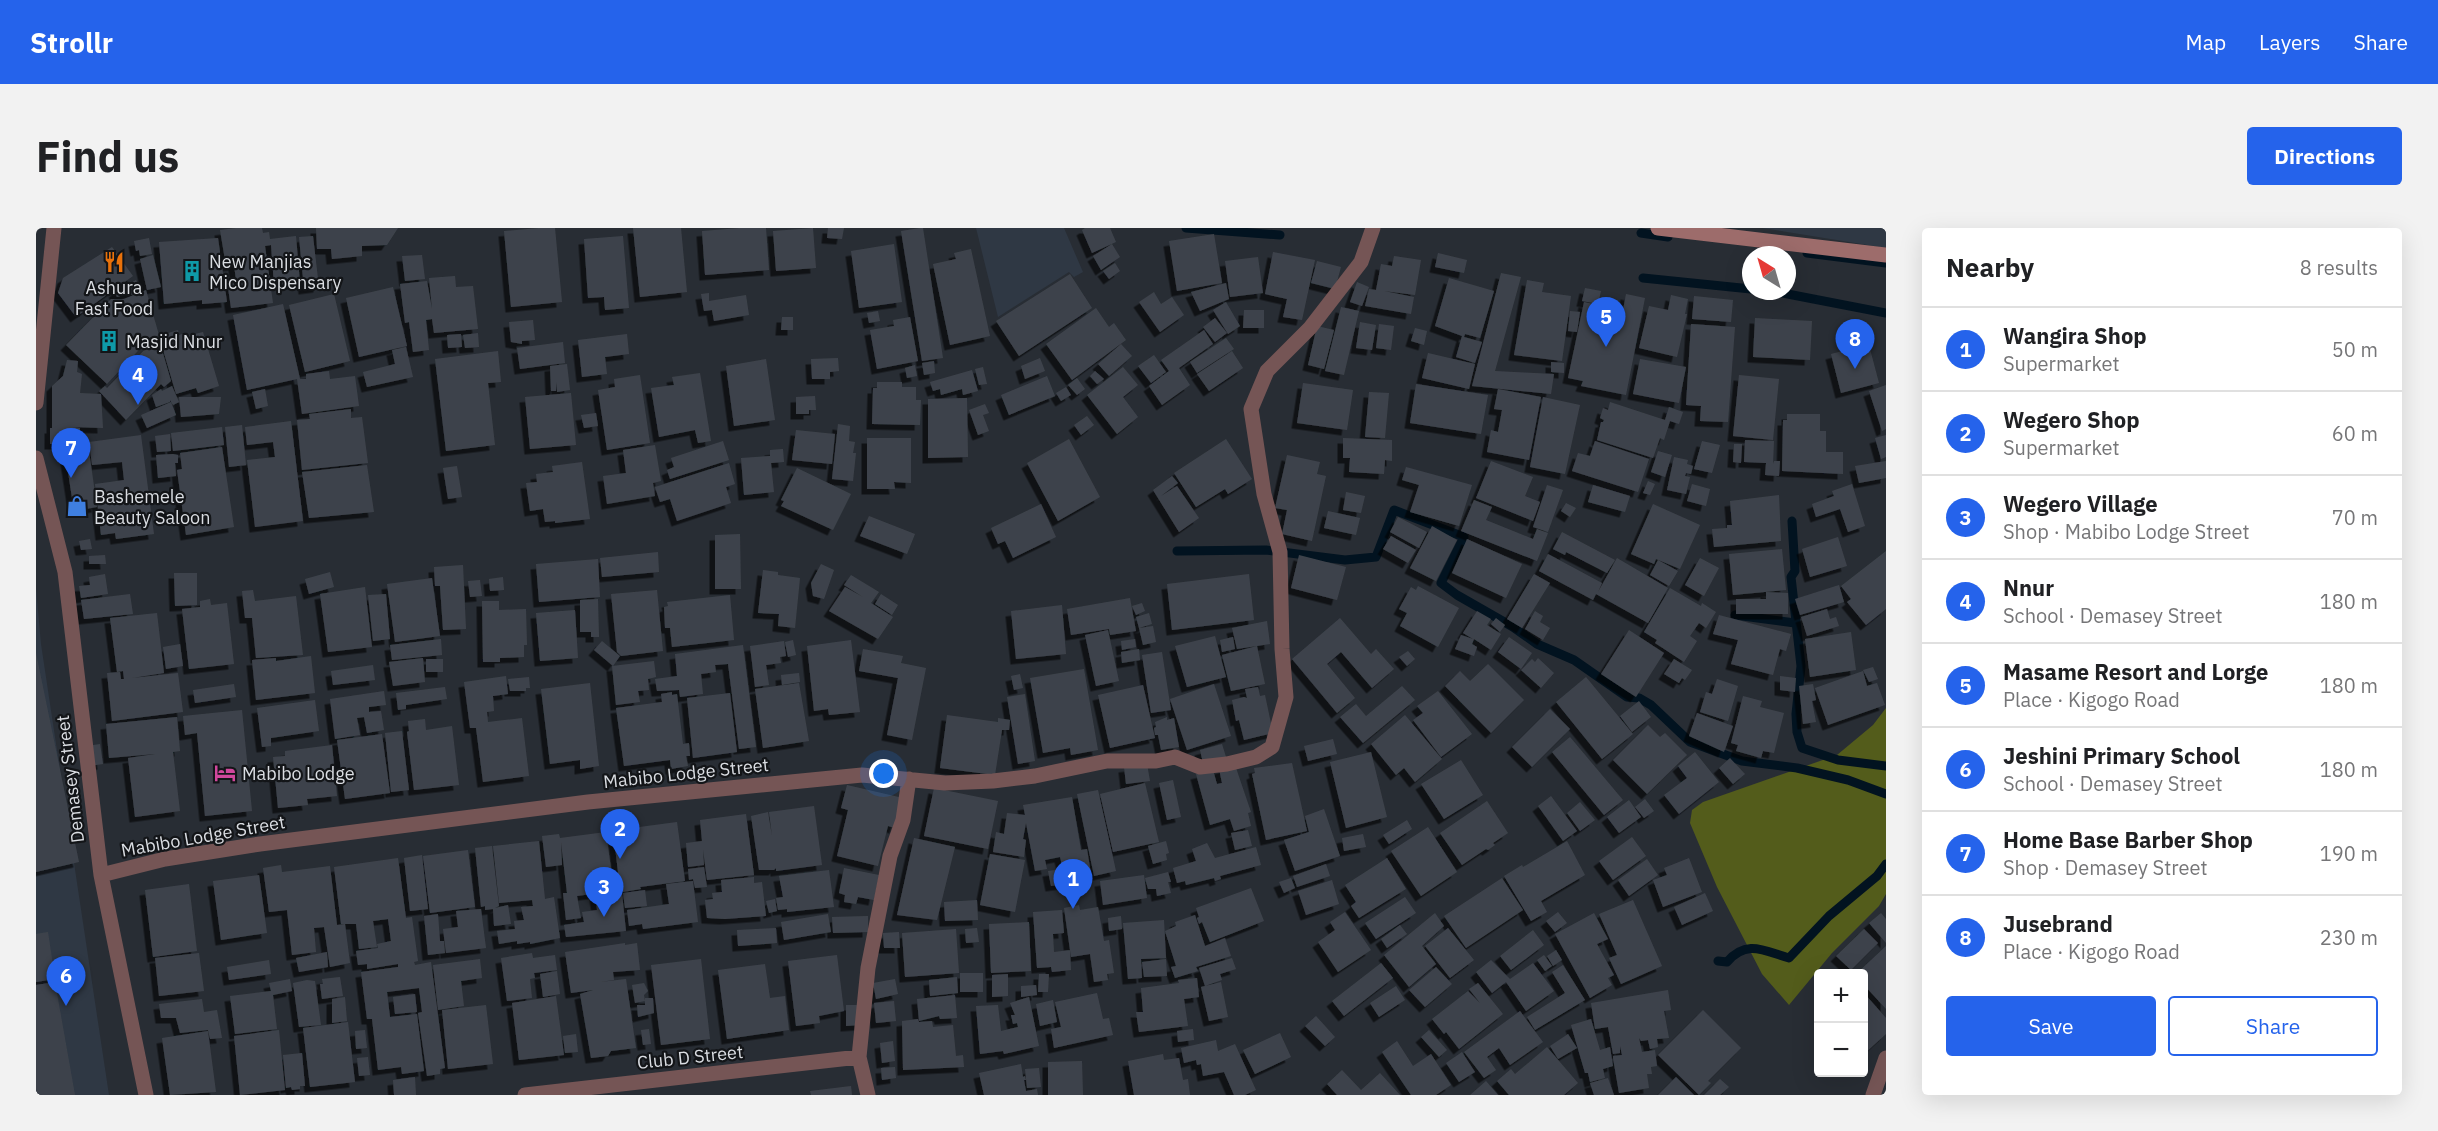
<!DOCTYPE html>
<html lang="en">
<head>
<meta charset="utf-8">
<style>
  body { margin:0; font-family:"IBM Plex Sans",sans-serif; background:#f2f2f2; color:#202124 }
  .controls { position:absolute; right:18px; bottom:18px; display:grid; overflow:hidden; border-radius:6px; box-shadow:0 6px 24px #0002 }
  .controls button { width:54px; height:54px; display:grid; place-items:center; padding:0; border:0; border-bottom:2px solid #e0e0e0; background:#fff; color:#202124; font:30px sans-serif }
  .compass { position:absolute; left:1706px; top:18px; width:54px; height:54px; border-radius:50%; background:#fff; box-shadow:0 6px 24px #0002; rotate:323deg }
  .you { position:absolute; left:848px; top:546px; width:21px; height:21px; margin:-15px; border:4px solid #fff; border-radius:50%; background:#1a73e8; box-shadow:0 0 0 9px #1a73e833 }
  .badge { display:grid; place-items:center; width:39px; height:39px; border-radius:50%; background:#2563eb; color:#fff; font-size:20px; font-weight:700 }
  .pin { position:absolute; translate:-50% -50px; filter:drop-shadow(0 2px 3px #0008) }
  .pin::after { content:''; position:absolute; top:32px; width:21px; height:18px; background:inherit; clip-path:polygon(0 0,100% 0,50% 100%) }
  .list { margin:0; padding:0; list-style:none }
  h2 { display:flex; justify-content:space-between; align-items:center; height:78px; margin:0; padding:0 24px; font-size:26px }
  h2 small { font-size:20px; font-weight:400; color:#757577 }
  .list li { display:grid; grid-template-columns:39px 1fr auto; gap:18px; align-items:center; box-sizing:border-box; height:84px; padding:0 24px; border-top:2px solid #e0e0e0 }
  .list b { display:block; font-size:22px; white-space:nowrap }
  .list p { margin:0; font-size:20px; white-space:nowrap; color:#757577 }
  .list em { font-size:20px; font-style:normal; color:#757577 }
  .actions { display:flex; gap:12px; padding:18px 24px }
  .actions a { flex:1; padding:14px 0; border:2px solid #2563eb; border-radius:6px; text-align:center; font-size:21px; color:#2563eb }
  .actions .main { background:#2563eb; color:#fff }
  .map { position:relative; flex:none; width:1850px; height:867px; overflow:hidden; border-radius:6px }
  header { display:flex; align-items:center; gap:36px; box-sizing:border-box; height:84px; padding:0 30px; background:#2563eb; color:#fff }
  header strong { font-size:28px }
  nav { display:flex; gap:33px; margin-inline-start:auto; font-size:21px }
  .intro { display:flex; align-items:center; justify-content:space-between; box-sizing:border-box; height:144px; padding:0 36px }
  h1 { margin:0; font-size:42px }
  .button { padding:15px 27px; border-radius:6px; background:#2563eb; color:#fff; font-size:21px; font-weight:700 }
  main { display:flex; gap:36px; padding:0 36px }
  aside { flex:1; background:#fff; border-radius:6px; box-shadow:0 6px 24px #0002 }
  .map>svg:first-child { display:block }
</style>
</head>
<body>
<header>
<strong>Strollr</strong>
<nav><a>Map</a><a>Layers</a><a>Share</a></nav>
</header>
<div class="intro"><h1>Find us</h1><a class="button">Directions</a></div>
<main>
<div class="map">
<svg width="1850" height="867" viewBox="0 0 1850 867">
  <defs>
    <filter id="shadow"><feDropShadow dx="-5.5" dy="5.5" stdDeviation="0" flood-color="#0009"/></filter>
  </defs>
  <rect width="100%" height="100%" fill="#282d34"/>
  <!-- built -->
  <path fill="#2f3844" d="M940,0H1028L1047,44L1038,49L1033,44L962,89Z
    M1726,0H1850V20L1733,1Z
    M0,360L5,416L73,867H0Z"/>
  <!-- green -->
  <path fill="#535c1b" d="M1850,480V666L1843,678L1796,725L1753,777L1726,746L1681,659L1654,595L1656,582L1667,574L1801,527L1837,497Z"/>
  <g fill="none" stroke-linecap="round" stroke-linejoin="round">
    <!-- stream -->
    <path stroke="#021320" stroke-width="9" d="M1150,0L1244,7
      M1605,5L1632,9
      M1771,25L1850,35
      M1607,50L1715,61
      M1736,63L1850,85
      M1756,293L1759,343L1755,349L1765,438L1760,486L1761,504L1766,520L1802,532L1850,538
      M1141,323L1230,322L1309,332L1340,329L1358,282L1428,309L1405,355L1421,367L1477,399L1501,416L1538,432L1591,469L1603,470L1615,477L1654,514L1706,533L1761,540L1812,552L1850,566
      M1699,387L1759,395
      M1682,733L1691,734C1711,711 1728,723 1753,730L1793,688L1841,648L1850,636"/>
  </g>
  <!-- building -->
  <path fill="#3e434b" filter="url(#shadow)" d="M200,0H226L227,5L233,4L234,11L260,8L264,55L238,57L235,17L229,18L237,75L195,80L191,53L200,52L198,37L190,38L184,2Z
    M280,0H362L351,17L326,18V28L296,31L295,21H281Z
    M503,0H519L526,74L475,79L468,3Z
    M597,0H645L651,64L604,69Z
    M704,0H730L733,42L669,47L666,3Z
    M777,0L780,40L740,43L737,3Z
    M792,0H808L806,11L791,10Z
    M884,0H887L907,130L886,133L865,3Z
    M1049,0H1074L1080,14L1056,25L1046,2Z
    M1178,6L1186,55L1141,63L1133,13Z
    M277,8L283,59L268,61L263,9Z
    M587,8L593,80L569,82L568,69L552,70L548,11Z
    M113,10L116,26L104,28L103,22L100,23L98,13Z
    M182,10L191,74L166,76V72L128,76L123,14Z
    M858,16L866,74L823,80L815,23Z
    M1076,16L1084,29L1065,42L1057,28Z
    M76,19L97,48L40,89L22,65L27,50Z
    M935,21L954,108L914,117L897,36L920,31L918,25Z
    M1237,24L1279,32L1266,92L1247,89L1251,71L1229,66Z
    M1402,25L1431,32L1428,45L1399,39Z
    M117,27L125,59L111,62L104,31Z
    M386,27L389,51L369,53L366,28Z
    M1358,28L1385,32L1379,67L1348,63L1378,69L1375,86L1329,78L1333,61L1340,62L1345,36L1356,38Z
    M1222,29L1227,65L1194,69L1189,33Z
    M1281,33L1305,39L1299,61L1275,55Z
    M1079,35L1084,43L1073,51L1067,43Z
    M1465,45L1485,49L1459,143L1518,146L1515,166L1436,158Z
    M1034,46L1056,80L983,128L960,93Z
    M419,48L420,59L437,58L442,101L398,105L396,91L390,92L393,122L377,124L373,94L369,95L364,56L391,53L396,81L393,50Z
    M1413,50L1458,63L1444,110L1429,106L1428,109L1446,114L1439,135L1420,129L1426,108L1399,98Z
    M100,52L106,62L95,67L94,65L81,69L78,64Z
    M1491,52L1508,55L1506,64L1535,68L1526,133L1478,127Z
    M1321,54L1333,59L1326,78L1314,74Z
    M1190,55L1193,71L1164,83L1155,64Z
    M357,59L371,118L323,129L310,70Z
    M1549,60L1565,63L1562,76L1546,73Z
    M110,62L123,107L117,110L115,109L71,156L30,117L75,71H88Z
    M1118,64L1125,76L1136,69L1148,87L1124,104L1103,74Z
    M673,65V73L710,67L713,87L678,93L676,82L668,83L665,66Z
    M298,66L314,133L269,144L253,77Z
    M1590,66L1609,70L1590,167L1545,158L1547,153L1532,150L1548,74L1587,82Z
    M1635,67L1652,71L1649,86H1651L1641,129L1603,120L1613,78L1632,82Z
    M1658,68L1697,72L1695,94L1656,91Z
    M1190,74L1204,98L1192,106L1177,82Z
    M247,76L264,151H270V146L293,143L294,151L319,148L323,178L266,186L261,151L211,162L197,87Z
    M1305,79L1323,83L1308,147L1289,143Z
    M1060,80L1073,99L1078,95L1090,112L1036,152L1010,116Z
    M1208,82H1228V100H1207Z
    M842,83L844,93L833,95L831,85Z
    M1534,83L1544,84L1541,104L1532,103Z
    M746,89H757V102H745Z
    M874,89L882,133L841,141L834,102L858,98L857,92Z
    M1179,90L1191,105L1179,114L1167,99Z
    M1719,90L1776,93L1774,132L1717,129Z
    M497,92L499,112L486,113V116L475,114L473,94Z
    M1324,94L1340,97L1336,122L1320,120Z
    M1343,96L1358,98L1355,122L1340,120Z
    M1655,96L1699,99L1692,194L1664,193L1665,178L1650,177Z
    M1281,98L1298,102L1288,141L1272,137Z
    M1379,100L1391,103L1388,117L1375,113Z
    M142,102L143,107L150,105L151,108L167,104L183,158L162,165L160,160L140,166L123,108Z
    M1168,102L1177,116L1143,140L1154,157L1126,177L1113,158L1133,143L1125,132Z
    M442,105L443,119L429,120L427,107Z
    M425,106L426,119L412,120L411,107Z
    M591,106L593,126L569,129L571,146L546,149L542,112Z
    M1830,106L1843,155L1805,165L1795,126L1818,120L1816,110Z
    M122,108L135,153L128,159L125,156L90,192L63,163L69,158L71,160Z
    M1190,110L1198,121L1161,145L1154,134Z
    M527,114L529,135L484,141L481,120Z
    M1085,116L1096,128L1073,148L1062,136Z
    M370,119L377,149L331,159L327,144L359,136L356,122Z
    M462,123L465,154L452,155L459,217L410,223L399,131Z
    M1196,123L1207,140L1173,163L1161,146Z
    M1392,125L1439,136L1433,161L1386,150Z
    M1118,127L1130,144L1115,155L1102,138Z
    M802,130L803,143L794,144V151H776L775,131Z
    M1004,130L1009,143L989,151L985,138Z
    M730,131L739,192L698,198L690,138Z
    M1604,131L1650,139L1643,175L1597,166Z
    M31,132L42,133L41,144L46,146L44,165L65,166L67,200L36,199L44,200V203L39,204V216H14V200H16V158L27,148Z
    M898,133L899,145L888,147L886,135Z
    M1515,134L1528,135V145L1515,144Z
    M531,136L534,162L521,164V154L520,163H515L514,138Z
    M879,137L881,148L871,150L869,140Z
    M947,139L951,156L943,157L939,141Z
    M1087,139L1102,157L1087,169L1102,189L1081,206L1051,167Z
    M936,142L942,163L927,167L926,161L905,167L904,161L897,163L894,154Z
    M1059,143L1068,151L1061,156L1054,148Z
    M664,145L675,213L662,215L659,202L623,209L615,160L638,157L636,149Z
    M604,147L614,215L571,222L562,162L579,159L578,151Z
    M1703,147L1743,151L1737,212L1697,208Z
    M1011,148L1019,168L973,187L965,167Z
    M1041,150L1049,161L1041,167L1032,157Z
    M841,154H866V159H880V172H885L884,197L836,196L837,160H841Z
    M1267,155L1317,162L1311,202L1261,195Z
    M1380,156L1452,167L1445,206L1374,195Z
    M1850,157V201L1846,203L1833,163Z
    M136,158L143,174L137,177L134,172V174L120,179L116,167L125,161L126,163Z
    M1030,159L1035,167L1025,173L1020,165Z
    M229,161L232,178L220,181L216,164Z
    M1462,161L1505,169L1493,232L1451,224L1455,202L1462,204L1466,182L1458,181Z
    M1333,164L1353,165L1349,210L1329,209Z
    M535,165L540,217L494,221L489,169Z
    M779,168L780,182H773V186H760V169Z
    M143,169H185L183,186L145,189Z
    M1507,169L1544,177L1529,246L1494,239Z
    M931,170L932,229L892,230V171Z
    M135,174L140,187L111,200L105,187Z
    M1574,174L1629,192L1633,179L1647,184L1643,196L1634,193L1628,212L1624,210L1617,230L1561,212L1565,194H1567L1568,192L1564,190L1567,180L1572,182Z
    M949,176L953,185L947,187L953,203L942,207L933,182Z
    M315,181V190L326,189L332,235L266,242L261,192L274,191L273,186Z
    M560,185L562,198L548,200L545,187Z
    M1751,186H1784V203H1790V224H1807V246L1746,243L1747,192H1751Z
    M1051,188L1058,197L1045,207L1038,197Z
    M255,193L267,293L219,299L211,232L239,229L237,214L211,217L209,199Z
    M802,196L814,198L813,213L819,214L817,225H820L817,253L796,251Z
    M206,197L210,237L193,239L189,199Z
    M186,199L188,217L137,223L135,205Z
    M760,202L799,206L796,236L756,232Z
    M134,206L135,223L121,224L119,208Z
    M105,207L118,306L80,311L79,305L65,307L59,256L88,252L86,234L56,237L53,214Z
    M1850,207V229L1845,231L1839,210Z
    M831,210H875V255L858,254L859,261H831Z
    M1307,210L1356,212V233L1349,232L1348,246L1313,244L1314,230H1307Z
    M1033,211L1064,269L1022,293L991,235Z
    M1190,211L1216,251L1192,266L1189,261L1160,279L1138,245Z
    M1709,212L1738,213L1737,236L1738,233H1744L1743,248L1729,247L1730,235L1708,234Z
    M687,213L693,232L634,251L631,242L638,239L635,230Z
    M1559,213L1613,231L1602,264L1536,243L1542,225L1554,228Z
    M1666,213L1684,217L1676,245L1658,241Z
    M52,216L61,279L38,283L28,218Z
    M1698,216H1706L1705,235L1697,234Z
    M619,217L625,253L617,255L619,268L571,276L567,248L590,245L587,222Z
    M186,219L198,299L150,307L141,242L146,241L144,225Z
    M747,221L748,234L735,235L738,264L708,267L705,230L734,228V222Z
    M1622,223L1636,227L1629,249L1615,244Z
    M137,226L142,227V235H139L140,248L122,250L120,227Z
    M1251,227L1284,234L1281,246L1290,248L1276,313L1246,306L1251,282L1239,280Z
    M1638,229L1652,232L1651,236L1657,238L1655,246L1650,245L1649,248L1654,249L1650,266L1631,262Z
    M1455,233L1497,249L1489,268L1504,274L1497,293L1440,270Z
    M1850,233V250L1823,255L1819,238Z
    M546,234L554,291L519,295V293L509,294L507,281L494,283L490,255L501,254L500,246L517,244L516,238Z
    M693,235L699,256L690,259L695,275L641,293L634,271L624,274L619,259Z
    M331,237L338,284L273,290L266,244Z
    M421,238L426,269L412,271L407,240Z
    M1370,239L1436,257L1423,298L1374,284L1383,257L1366,252Z
    M761,240L815,266L797,302L745,278L748,273L745,272Z
    M1136,248L1142,255L1125,268L1141,258L1163,290L1143,304L1117,262Z
    M1612,253L1619,256L1614,267L1607,265Z
    M1656,256L1674,261L1670,278L1651,273Z
    M1816,256L1829,298L1812,304L1804,281L1780,289L1776,276L1798,268L1796,263Z
    M1511,257L1527,262L1512,304L1497,299Z
    M1557,257L1594,268L1589,284L1552,274Z
    M1310,264L1329,268L1325,285L1307,282Z
    M1743,267L1745,313L1678,319L1676,301L1691,300V297H1696L1694,273Z
    M1438,272L1456,279L1450,292L1497,311L1501,301L1512,305L1501,333L1425,303Z
    M1530,275L1540,280L1534,289L1525,283Z
    M1005,276L1020,309L977,330L969,313L962,316L955,300Z
    M1617,276L1664,297L1644,341L1620,331L1618,336L1595,326Z
    M1292,283L1324,290L1320,307L1288,300Z
    M833,288L879,306L871,326L824,308Z
    M1362,289L1391,304L1383,320L1354,304Z
    M1396,298L1421,312L1400,353L1374,340Z
    M1526,304L1579,332L1571,345L1530,324L1529,327L1517,321Z
    M704,306L705,361H679V307Z
    M1355,308L1380,322L1372,335L1347,321Z
    M1802,309L1811,338L1774,349L1766,321Z
    M54,311L56,321L45,322L43,313Z
    M1431,311L1486,336L1470,370L1416,345Z
    M1746,321L1750,362L1697,367L1693,326Z
    M1850,323V381L1830,397L1811,374L1815,371L1805,358Z
    M622,324L623,344L566,349L564,330Z
    M1512,326L1566,355L1562,364L1581,330L1632,360L1612,395L1560,366L1557,372L1503,343Z
    M69,327L70,336H53V328Z
    M1263,327L1310,339L1301,372L1255,360Z
    M1664,330L1683,340L1668,368L1649,357Z
    M562,331L564,369L503,374L500,336Z
    M1622,332L1642,343L1633,358L1614,347Z
    M785,336L798,342L788,371L777,368L775,355Z
    M427,337L430,401L407,402L404,358H399L398,339Z
    M727,342L742,344V347L764,350L759,400L742,398L743,386L722,385Z
    M294,344L298,359L273,366L269,351Z
    M138,345H161V377L139,378Z
    M69,346L72,366L45,370L43,358L54,357L53,349Z
    M1213,346L1218,392L1136,402L1131,356Z
    M1498,346L1514,355L1486,400L1471,391Z
    M815,347L843,364L835,375L857,389L842,411L793,383L809,359L827,369L808,357Z
    M467,349L468,362L454,363L453,351Z
    M396,350L404,408L359,414L351,356Z
    M444,352L446,368L434,369L432,353Z
    M1803,357L1808,374L1764,387L1759,371Z
    M1382,358L1423,380L1402,419L1364,398L1371,385L1363,381L1375,359L1380,362Z
    M329,359L336,419L292,424L284,366Z
    M1634,360L1665,378L1666,375L1680,384L1670,400L1663,395L1654,408L1661,413L1648,434L1619,415L1621,412L1608,404Z
    M217,362L219,373L260,368L267,427L220,430L216,390H209L206,363Z
    M621,362L627,423L585,428L581,424L575,366Z
    M1730,364L1752,365V386H1700V371H1730Z
    M94,366L97,386L48,391L45,372Z
    M350,366L354,411L337,413L332,367Z
    M845,366L862,377L856,387L839,376Z
    M694,367L698,412L636,419L634,400H629L628,379L632,378L631,374Z
    M1094,370L1100,403L1074,407L1073,401L1035,407L1031,381Z
    M174,371L175,377L191,375L198,436L153,441L146,381L164,379V373Z
    M562,371L563,409H555V404H544V372Z
    M446,373H463V382L490,381L491,417H488V429L464,430V434H447Z
    M1106,375L1109,383L1100,387L1096,378Z
    M1026,377L1030,426L980,431L975,383Z
    M1791,381L1794,391L1800,389L1803,398L1771,408L1765,389Z
    M539,382L542,430L504,433L500,385Z
    M1441,383L1455,391L1451,397L1465,406L1455,422L1438,411L1436,416L1441,419L1438,428L1419,421L1425,407L1437,411L1427,405Z
    M1499,383L1507,388L1504,394L1514,400L1507,412L1489,401Z
    M121,385L128,445L96,450L142,445L147,484L76,493L71,445L84,444L85,451H88L87,443L81,444L74,390Z
    M1113,385L1116,396L1103,400L1100,389Z
    M1683,387L1755,406L1750,423L1744,421L1737,447L1695,436L1702,412L1677,406Z
    M1304,390L1335,426L1340,421L1358,441L1336,460L1305,424L1291,436L1319,470L1301,485L1256,431Z
    M1460,390L1469,397L1464,404L1455,396Z
    M1231,393L1234,416L1201,421L1196,400Z
    M1117,398L1120,414L1107,417L1103,400Z
    M1072,402L1083,453L1060,458L1049,407Z
    M1593,402L1628,425L1600,469L1565,446Z
    M1815,404L1820,442L1774,449L1769,411Z
    M1179,408L1190,449L1151,459L1139,418Z
    M1197,409L1199,421L1186,424L1184,412Z
    M1473,409L1496,425L1485,441L1462,424Z
    M405,411L406,427L356,432L354,417Z
    M1099,411L1100,419L1086,422L1085,413Z
    M757,412L760,427L752,429L749,414Z
    M815,412L824,484L793,487L792,481L778,483L771,418Z
    M566,413L584,428L577,438L558,422Z
    M748,413L750,428L744,429L745,435L730,437L733,457L719,459L714,418Z
    M144,416L147,438L130,441L127,419Z
    M707,417L720,519L703,521L692,436L679,437L680,444L665,446L667,466L644,469L643,462L621,463L619,451L641,448L639,426Z
    M1221,418L1229,456L1195,463L1186,427Z
    M827,421L867,428L865,435L890,440L876,512L851,507L862,450L823,443Z
    M1103,421L1104,432L1086,435L1085,424Z
    M1372,423L1379,431L1371,438L1363,429Z
    M1126,424L1135,482L1115,485L1106,427Z
    M0,425L43,634L0,644Z
    M275,428L279,465L220,472L216,432L240,430V433Z
    M387,430L389,454L357,458L353,434Z
    M1502,430L1518,445L1505,460L1485,442L1496,431L1499,434Z
    M390,431H407V444H390Z
    M1638,431L1656,442L1649,452L1646,450L1643,455L1628,446Z
    M618,433L620,449L612,451L613,462L602,463L604,474L580,477L576,438Z
    M1452,436L1488,472L1455,505L1409,458L1424,443L1434,453Z
    M337,437L339,452L297,457L295,443Z
    M1837,439L1842,451L1833,454L1827,442Z
    M1048,441L1062,522L1035,527L1034,520L1007,525L994,450Z
    M1827,443L1831,458L1841,455L1849,477L1792,497L1779,460Z
    M763,445L764,454L746,457L745,447Z
    M984,446L987,460L978,462L975,448Z
    M470,448L472,466L457,468L458,483L451,484L452,494L486,490L493,548L447,554L440,500H434L428,454Z
    M1744,448L1760,450L1759,464L1744,462Z
    M493,449L494,460H490V463H474L472,451Z
    M1550,449L1597,506L1566,531L1520,474Z
    M1681,451L1702,458L1692,493L1664,484L1670,464L1676,466Z
    M554,455L563,538L544,541V532L514,536L505,461Z
    M763,455L773,513L727,520L719,461Z
    M198,456L200,469L159,475L157,462Z
    M1178,456L1195,508L1151,522L1134,471Z
    M1777,456L1780,472L1776,473L1780,494L1767,496L1763,458Z
    M1107,457L1119,510L1074,520L1062,467Z
    M1366,458L1379,472L1327,515L1304,489L1320,476L1330,488Z
    M409,459L411,471L370,477V481L362,482L360,465Z
    M1222,459L1224,468L1229,467L1237,505L1208,512L1203,492L1200,493L1196,472L1208,469L1211,470L1209,461Z
    M348,463L350,477L333,479V484L345,483L348,502L331,505L328,489L321,490L324,507L299,511L294,471Z
    M1402,463L1436,506L1405,529L1377,492L1387,485L1381,478Z
    M636,464V467L641,466L647,516L653,515L654,528H650L652,538L635,541L634,532L588,538L580,480L626,474L625,466Z
    M694,465L701,524L657,530L651,470Z
    M989,466L999,533L982,536L971,469Z
    M1707,468L1726,473L1724,479L1748,485L1738,525L1727,523L1725,530L1700,523L1702,517L1695,515Z
    M279,472L283,503L235,510V518L226,519L221,480Z
    M1603,473L1615,489L1596,504L1584,488Z
    M1514,481L1534,501L1496,539L1476,519Z
    M206,482L216,583L169,588L161,505L149,507L147,488Z
    M1661,485L1697,498L1688,524L1653,508Z
    M911,487L962,494V490L974,492L973,502H966L959,547L904,540Z
    M1369,487L1406,531L1379,554L1368,540L1360,547L1335,516Z
    M141,489L144,523L137,524L144,583L99,589L92,530L119,526L73,530L70,496Z
    M1131,489V492L1138,490L1143,519L1125,522L1122,507H1119L1118,500L1120,499L1119,494Z
    M389,491L390,502L416,498L423,557L378,562L371,504L373,503L372,493Z
    M1612,497L1624,509L1629,505L1651,527L1611,566L1577,532Z
    M366,503L373,562L355,564L349,505Z
    M346,506L354,565L309,571L301,512Z
    M1534,509L1587,572L1568,587L1516,524Z
    M1297,511L1301,526L1272,533L1268,518Z
    M64,516L67,536L53,538L51,518Z
    M1186,516L1190,529L1167,535L1164,522Z
    M296,517L301,568L271,571L272,577L242,580L237,529L249,528V523Z
    M1335,524L1351,589L1310,600L1294,534Z
    M1659,524L1683,554L1643,586L1628,567L1651,550L1642,538Z
    M1694,530L1709,546L1697,556L1683,540Z
    M1425,532L1447,567L1408,591L1385,556Z
    M1256,535L1271,603L1230,612L1216,546L1219,545L1218,540Z
    M1111,536L1114,553L1090,556L1088,539Z
    M1199,537L1215,584L1212,585L1215,598L1198,603L1194,591L1174,597L1160,546L1177,542L1181,556L1186,555L1183,541Z
    M1137,552L1145,589L1131,592L1123,555Z
    M1109,555L1123,614L1077,624L1064,566Z
    M811,557L867,570L859,600L852,598L842,638L801,628L812,582L805,580Z
    M898,560L962,573L952,621L888,608Z
    M1062,562L1080,643L1058,648L1041,566Z
    M1515,568L1541,603L1527,613L1502,578Z
    M1036,569L1045,622L1051,621L1056,652L1015,658L1012,643L1027,641L1024,629L1009,632L1011,641L999,643L990,595L987,611L990,612L988,629L957,624L960,604L968,606L971,585L989,587L987,577Z
    M1609,571L1618,583L1608,590L1599,579Z
    M1593,572L1605,589L1583,605L1571,589Z
    M1451,573L1472,605L1457,615L1459,617L1452,622L1450,621L1426,637L1404,605Z
    M1544,574L1559,592L1544,603L1531,585Z
    M778,578L786,637L740,643V640L738,642H723L715,588L732,584L736,608L733,584Z
    M1288,581L1304,628L1259,643L1248,612L1273,604L1269,588Z
    M710,586L718,647L671,652L667,621L668,637L652,639L650,615L666,613L664,592Z
    M595,591L596,600L641,594L649,653L604,659L605,661L587,664L586,661H584L576,594Z
    M1371,592L1376,601L1353,616L1347,607Z
    M1392,599L1421,644L1385,668L1355,623Z
    M1212,602L1216,618L1199,622L1195,605Z
    M570,604L578,663L541,668L545,690L530,692L527,665H531L525,614L526,637L510,639L506,608L523,606L524,610Z
    M1327,606L1330,619L1308,623L1306,610Z
    M1596,609L1610,628L1577,652L1563,633Z
    M878,610L919,619L901,692L861,687Z
    M503,613L509,671L518,669L524,710L494,716V714L481,716V713L463,716L461,703L479,701L478,693L488,692L485,679L497,678L496,672L463,675L457,618Z
    M1130,613L1133,625L1130,626L1131,632L1117,636L1112,618Z
    M1531,613L1549,647L1505,673L1511,684L1495,693L1468,648L1486,637L1487,639Z
    M1171,615L1179,630L1220,619L1225,637L1184,648L1185,651L1179,653L1178,650L1150,657L1149,653L1141,655L1137,640L1160,633L1156,621Z
    M456,618L463,678L459,680L472,677L475,696L458,698L457,681L449,682V678L445,679L439,620Z
    M432,622L439,679L394,685L387,628Z
    M954,626L989,632L979,684L944,677Z
    M386,627L392,681L374,683L368,630Z
    M362,630L370,690L376,689L382,733L378,734L379,737L395,734L409,840L404,841V846L391,848L382,785L386,784L383,760L351,764L354,789L381,786L388,843L366,846L365,839L342,842L336,791H331L325,744L362,739V736L331,741V736L322,737L320,723L342,720L341,716L355,713L352,691L337,693L341,719L323,721L320,696H305L298,639Z
    M1351,630L1370,661L1323,690L1315,678L1320,674L1309,657Z
    M1653,630L1666,664L1627,679L1617,652L1631,647L1628,640Z
    M1611,631L1622,647L1593,668L1582,652Z
    M1290,636L1294,648L1261,659L1257,648Z
    M245,637L246,644L294,638L301,697L309,696L314,735L294,739L288,699L278,700L280,724L256,727L251,682L233,684L227,640Z
    M668,639L671,659L659,660L657,651L653,652L652,641Z
    M808,640L843,647L838,672L822,669L820,676L808,674L809,667L803,665Z
    M793,642L798,679L751,684V681L742,682L740,670L747,669L743,648Z
    M1132,644L1135,654H1132L1135,665L1121,668L1120,661H1112L1109,650Z
    M223,647L231,705L185,712L177,653Z
    M1108,647L1111,670L1067,677L1064,653Z
    M718,649V655L726,654L730,688L689,691L671,690L669,672L677,671L676,665L686,664L685,652Z
    M1255,650L1259,660L1248,665L1243,654Z
    M1466,650L1487,682L1430,720L1408,688Z
    M1296,652L1303,676L1270,687L1262,663Z
    M657,653L662,694L607,701L606,696L593,698L591,682L633,676L630,656Z
    M153,656L161,723L117,729L109,662Z
    M1215,660L1228,693L1174,714L1166,694L1163,696L1161,690L1163,689L1160,680Z
    M609,662L611,678L589,680L587,665Z
    M581,664L586,665L590,703L530,709L528,697L548,694L546,684L561,682L559,666Z
    M1669,665L1677,683L1646,697L1638,679Z
    M1369,669L1380,685L1340,711L1329,695Z
    M739,671L741,683L733,685L730,673Z
    M941,672L942,692L909,693L908,674Z
    M1597,672L1626,738L1585,756L1573,730L1581,727L1563,686Z
    M1043,677L1044,682L1062,679L1068,713L1073,712L1078,745L1071,746L1072,752L1058,754L1054,726L1035,729L1028,680Z
    M445,681L450,720L410,725L407,701L422,699L420,683Z
    M1026,682L1028,705L1017,706L1018,724L1034,722L1035,742L1016,744L1015,739L1001,740L997,684Z
    M1309,684L1335,722L1302,744L1282,714L1299,702L1294,694Z
    M1522,684L1531,695L1519,704L1510,693Z
    M1399,685L1408,698L1386,718L1400,736L1373,759L1348,727Z
    M1558,685L1572,711L1561,716L1578,747L1572,750L1576,757L1554,770L1519,706Z
    M1845,685L1850,691V715L1833,695Z
    M402,686L404,713H408L409,725L392,727L388,688Z
    M792,686L795,704L748,712L745,694Z
    M1159,687L1169,718L1189,710L1195,728L1160,739L1162,743L1139,750L1135,739L1140,738L1129,703L1140,698L1139,694Z
    M832,688V704L797,705L796,689Z
    M1085,688L1086,701L1073,703L1072,690Z
    M1128,692L1130,730L1105,731L1106,750L1092,751L1087,695Z
    M993,694L995,743L955,745L953,696Z
    M1364,697L1371,706L1351,720L1345,711Z
    M740,700L741,715L702,718L701,702Z
    M941,700L943,714L930,715L929,701Z
    M1412,700L1438,732L1414,750L1389,718Z
    M920,701L923,745L869,749L866,705Z
    M1828,701L1842,715L1815,742L1800,728Z
    M1497,702L1508,717L1475,742L1464,728Z
    M12,704L19,751L0,754V706Z
    M863,704L864,720H848L847,705Z
    M589,715V717L601,715L604,742L577,744L578,752L564,754L590,751L600,820L575,823L572,828L555,830L544,766L557,762L535,765L529,724Z
    M1850,718V781L1828,757V746H1820Z
    M1520,722L1526,732L1517,738L1511,728Z
    M291,724L292,739L263,744L260,730Z
    M163,725L168,763L123,768L119,730Z
    M496,725L497,730L519,727L521,742L498,745L499,750L494,751L496,770L471,773L465,730Z
    M801,727L808,783L783,788L784,795L760,798L752,733Z
    M1508,727L1516,738L1509,743L1501,732Z
    M1196,730L1200,741L1184,746L1186,752L1169,758L1163,740Z
    M444,731L446,750L425,753L428,778L402,782L397,737Z
    M665,731L674,811L625,817L615,737Z
    M1130,731L1131,748L1108,749L1106,734Z
    M233,732L235,746L193,752L191,739Z
    M1455,732L1474,751L1497,735L1518,763L1490,783L1470,754L1456,765L1440,744Z
    M1345,735L1357,750L1308,788L1296,773Z
    M729,736L734,770L749,768L753,802L691,811L682,742Z
    M1527,737L1549,772L1499,802L1491,789L1529,765L1516,744Z
    M1400,739L1416,756L1389,779L1373,762Z
    M521,743L524,766L507,769L504,746Z
    M924,745H947V764H924Z
    M972,746V768L956,769V747Z
    M1003,746H1013L1012,764H1002Z
    M304,749L307,768L286,771L284,756H287L286,751Z
    M921,749L922,765L894,768L893,752Z
    M1161,750L1163,769L1148,771L1152,798L1103,804L1100,784H1107L1105,760L1143,755L1142,752Z
    M254,751L256,763L237,767L241,801L199,806L194,768L235,763L233,755Z
    M859,751L862,766L840,771L837,755Z
    M271,752L279,753L285,797L263,799L257,755Z
    M19,754L39,867H0V757Z
    M1185,754L1192,789L1173,793L1165,759Z
    M608,755L612,763L608,767L609,773L599,775L596,757Z
    M1442,755L1467,786L1423,821L1410,804L1408,806L1396,791L1432,763L1444,775L1433,761Z
    M1000,757L1001,767L985,769V758Z
    M1360,758L1369,772L1343,789L1334,775Z
    M1632,762L1635,782L1628,783L1633,810L1621,811L1622,819L1614,821L1612,812L1605,813L1603,810L1606,824L1619,822L1621,838L1615,839L1616,846H1611L1613,860L1583,865L1577,830V828L1586,827L1584,818V825L1577,826L1572,799L1559,801L1555,775Z
    M1061,765L1067,791L1073,790L1077,807L1018,820L1015,801L1025,799L1019,774Z
    M1828,765L1850,790V806L1828,826Z
    M379,766L381,784L359,786L357,769Z
    M919,767L921,790L904,791L903,788L883,793L881,771Z
    M520,768L528,827L483,832L476,775Z
    M309,769L311,793L296,795V771Z
    M993,769L1003,818L968,826L967,823L944,826L940,778L962,777L965,803L982,799L981,795L977,796L975,787H979L974,775Z
    M609,770H617L618,785L602,789L601,777H609Z
    M166,771L168,784L181,782L186,810L174,811L172,802L144,805L140,790H125L123,776Z
    M1017,772L1021,794L1004,798L1000,776Z
    M858,773L860,793L840,795L838,775Z
    M450,777L457,836L412,841L406,782Z
    M810,777H824V797L810,798Z
    M1667,782L1705,820L1672,853L1675,855L1663,867L1622,827Z
    M1484,783L1507,814L1474,837L1463,820L1451,829L1460,842L1448,850L1428,824Z
    M1280,788L1299,809L1289,818L1269,798Z
    M882,791L883,794L896,793L897,799L917,797L920,828L927,827L928,839L867,842L866,793Z
    M1555,791L1564,822L1574,819L1577,838L1567,841L1569,850L1554,854L1552,845H1549L1535,797Z
    M312,794L319,854L274,859L267,800Z
    M613,801L615,816L607,817L605,802Z
    M1157,801L1158,812L1142,814L1141,803Z
    M243,802L249,862L204,867L198,808Z
    M329,802L331,820L320,821L319,803Z
    M1393,802L1411,822L1403,829L1385,809Z
    M172,803L180,864L134,867L126,810Z
    M1244,805L1255,829L1219,846L1207,822Z
    M540,806L542,824L529,825L527,808Z
    M1532,806L1541,820L1522,831L1514,818Z
    M1180,812L1182,823L1199,816L1220,862L1209,867H1198L1188,844L1167,848L1165,836L1161,837L1160,832L1148,835L1145,820Z
    M857,813L859,833L846,835L844,815Z
    M1361,813L1377,838L1395,826L1415,857L1400,867H1375L1346,824Z
    M1511,819L1542,855L1528,867H1473L1461,853L1475,841L1479,846Z
    M1426,824L1439,844L1423,854L1410,835Z
    M266,825L269,858H264V861L256,862L255,859L250,860L247,827Z
    M1127,826L1128,832L1143,830L1147,852L1152,851L1154,867H1098L1092,833Z
    M332,829L334,847L323,848L321,830Z
    M1046,833L1047,867H1012V834Z
    M985,836L987,849L989,848L990,852H988L990,863L1001,861L1002,867H948L943,845Z
    M859,839L860,850L846,852L845,840Z
    M1003,840L1005,859L991,860L989,841Z
    M1306,842L1325,862L1344,845L1364,867H1301L1291,856Z
    M379,849L380,867H358L357,852Z
    M1640,849L1658,867H1622Z
    M1572,850L1578,867H1558L1554,855Z
    M1684,851L1693,859L1684,867H1668Z
    M1450,853L1462,867H1434Z
    M815,858L816,867H775L774,863Z"/>
  <g fill="none" stroke-linecap="round" stroke-linejoin="round">
    <!-- minor -->
    <path stroke="#755555" stroke-width="15" d="M0,175L18,0
      M0,230L29,344L65,647L110,867
      M65,647L129,631L224,616L552,574L826,547L909,555L957,553L999,548L1071,533H1120L1139,529L1164,539L1191,536L1220,529L1236,519L1250,469L1246,421L1244,324L1228,266L1215,181L1231,143L1274,100L1325,34L1337,0
      M489,867L823,829
      M832,867L823,829L832,740L854,628L867,592L873,551
      M1837,867L1850,830"/>
    <!-- secondary -->
    <path stroke="#9d6c6b" stroke-width="15" d="M1622,0L1850,27"/>
  </g>
  <!-- icons -->
  <defs>
    <symbol id="restaurant-bare" viewBox="-9 -9 18 18"><path d="M-5-6h1v4h1v-4h1v4h1v-4h1v5L-1.5 .5V6h-2V.5L-5-1ZM5-6V6H3V1.5H1.5Q1.5-4 5-6Z" fill="#e8710a" stroke="#131518" stroke-width="2.5" paint-order="stroke"/></symbol>
    <symbol id="building-bare" viewBox="-9 -9 18 18"><path d="M-4-6H4V6H1V3H-1V6H-4ZM-2.5-4.3h1.7v1.8h-1.7ZM.8-4.3h1.7v1.8H.8ZM-2.5-1h1.7V.8h-1.7ZM.8-1h1.7V.8H.8Z" fill="#0f9aa8" stroke="#131518" stroke-width="2.5" paint-order="stroke"/></symbol>
    <symbol id="shop-bare" viewBox="-9 -9 18 18"><path d="M-5-2.5h2.3a2.7 3.5 0 0 1 5.4 0H5L5.5 6h-11ZM-1.5-2.5h3a1.5 2.3 0 0 0-3 0Z" fill="#3f7fe0" stroke="#131518" stroke-width="2.5" paint-order="stroke"/></symbol>
    <symbol id="hotel-bare" viewBox="-9 -9 18 18"><path d="M-6-4.5h1.5V1H6V5H4.5V3h-9V5H-6ZM-4 0a1.8 1.8 0 1 1 3.6 0ZM.5 0V-2.5h3Q6-2.5 6 0Z" fill="#d1479c" stroke="#131518" stroke-width="2.5" paint-order="stroke"/></symbol>
  </defs>
  <g fill-rule="evenodd">
    <use href="#restaurant-bare" x="63" y="19" width="30" height="30"/>
    <use href="#building-bare" x="141" y="28" width="30" height="30"/>
    <use href="#building-bare" x="58" y="98" width="30" height="30"/>
    <use href="#shop-bare" x="26" y="263" width="30" height="30"/>
    <use href="#hotel-bare" x="174" y="530" width="30" height="30"/>
  </g>
  <g text-anchor="middle" dominant-baseline="central" stroke-width="4.5" stroke-linejoin="round" paint-order="stroke">
    <!-- poi labels -->
    <g font-size="18" fill="#dadde2" stroke="#131518" text-anchor="start">
      <text x="173" y="33">New Manjias<tspan x="173" dy="21">Mico Dispensary</tspan></text>
      <text x="78" y="59" text-anchor="middle">Ashura<tspan x="78" dy="21">Fast Food</tspan></text>
      <text x="90" y="113">Masjid Nnur</text>
      <text x="58" y="268">Bashemele<tspan x="58" dy="21">Beauty Saloon</tspan></text>
      <text x="206" y="545">Mabibo Lodge</text>
    </g>
    <!-- street labels -->
    <g font-size="18" fill="#dadde2" stroke="#131518">
      <text transform="translate(650 545) rotate(-6)">Mabibo Lodge Street</text>
      <text transform="translate(34 551) rotate(-97)">Demasey Street</text>
      <text transform="translate(167 608) rotate(-10)">Mabibo Lodge Street</text>
      <text transform="translate(654 829) rotate(-6)">Club D Street</text>
    </g>
  </g>
</svg>
<div class="controls">
<button>+</button>
<button>−</button>
</div>
<svg class="compass" viewBox="-18 -18 36 36"><path d="M0-13l5 13h-10z" fill="#e53935"/><path d="M0 13l5-13h-10z" fill="#757577"/></svg>
<div class="you"></div>
<div class="pin badge" style="left:1037px;top:681px">1</div>
<div class="pin badge" style="left:584px;top:631px">2</div>
<div class="pin badge" style="left:568px;top:689px">3</div>
<div class="pin badge" style="left:102px;top:177px">4</div>
<div class="pin badge" style="left:1570px;top:119px">5</div>
<div class="pin badge" style="left:30px;top:778px">6</div>
<div class="pin badge" style="left:35px;top:250px">7</div>
<div class="pin badge" style="left:1819px;top:141px">8</div>
</div>
<aside>
<h2>Nearby<small>8 results</small></h2>
<ul class="list">
<li><span class="badge">1</span><div><b>Wangira Shop</b><p>Supermarket</p></div><em>50 m</em></li>
<li><span class="badge">2</span><div><b>Wegero Shop</b><p>Supermarket</p></div><em>60 m</em></li>
<li><span class="badge">3</span><div><b>Wegero Village</b><p>Shop · Mabibo Lodge Street</p></div><em>70 m</em></li>
<li><span class="badge">4</span><div><b>Nnur</b><p>School · Demasey Street</p></div><em>180 m</em></li>
<li><span class="badge">5</span><div><b>Masame Resort and Lorge</b><p>Place · Kigogo Road</p></div><em>180 m</em></li>
<li><span class="badge">6</span><div><b>Jeshini Primary School</b><p>School · Demasey Street</p></div><em>180 m</em></li>
<li><span class="badge">7</span><div><b>Home Base Barber Shop</b><p>Shop · Demasey Street</p></div><em>190 m</em></li>
<li><span class="badge">8</span><div><b>Jusebrand</b><p>Place · Kigogo Road</p></div><em>230 m</em></li>
</ul>
<div class="actions"><a class="main">Save</a><a>Share</a></div>
</aside>
</main>
</body>
</html>
